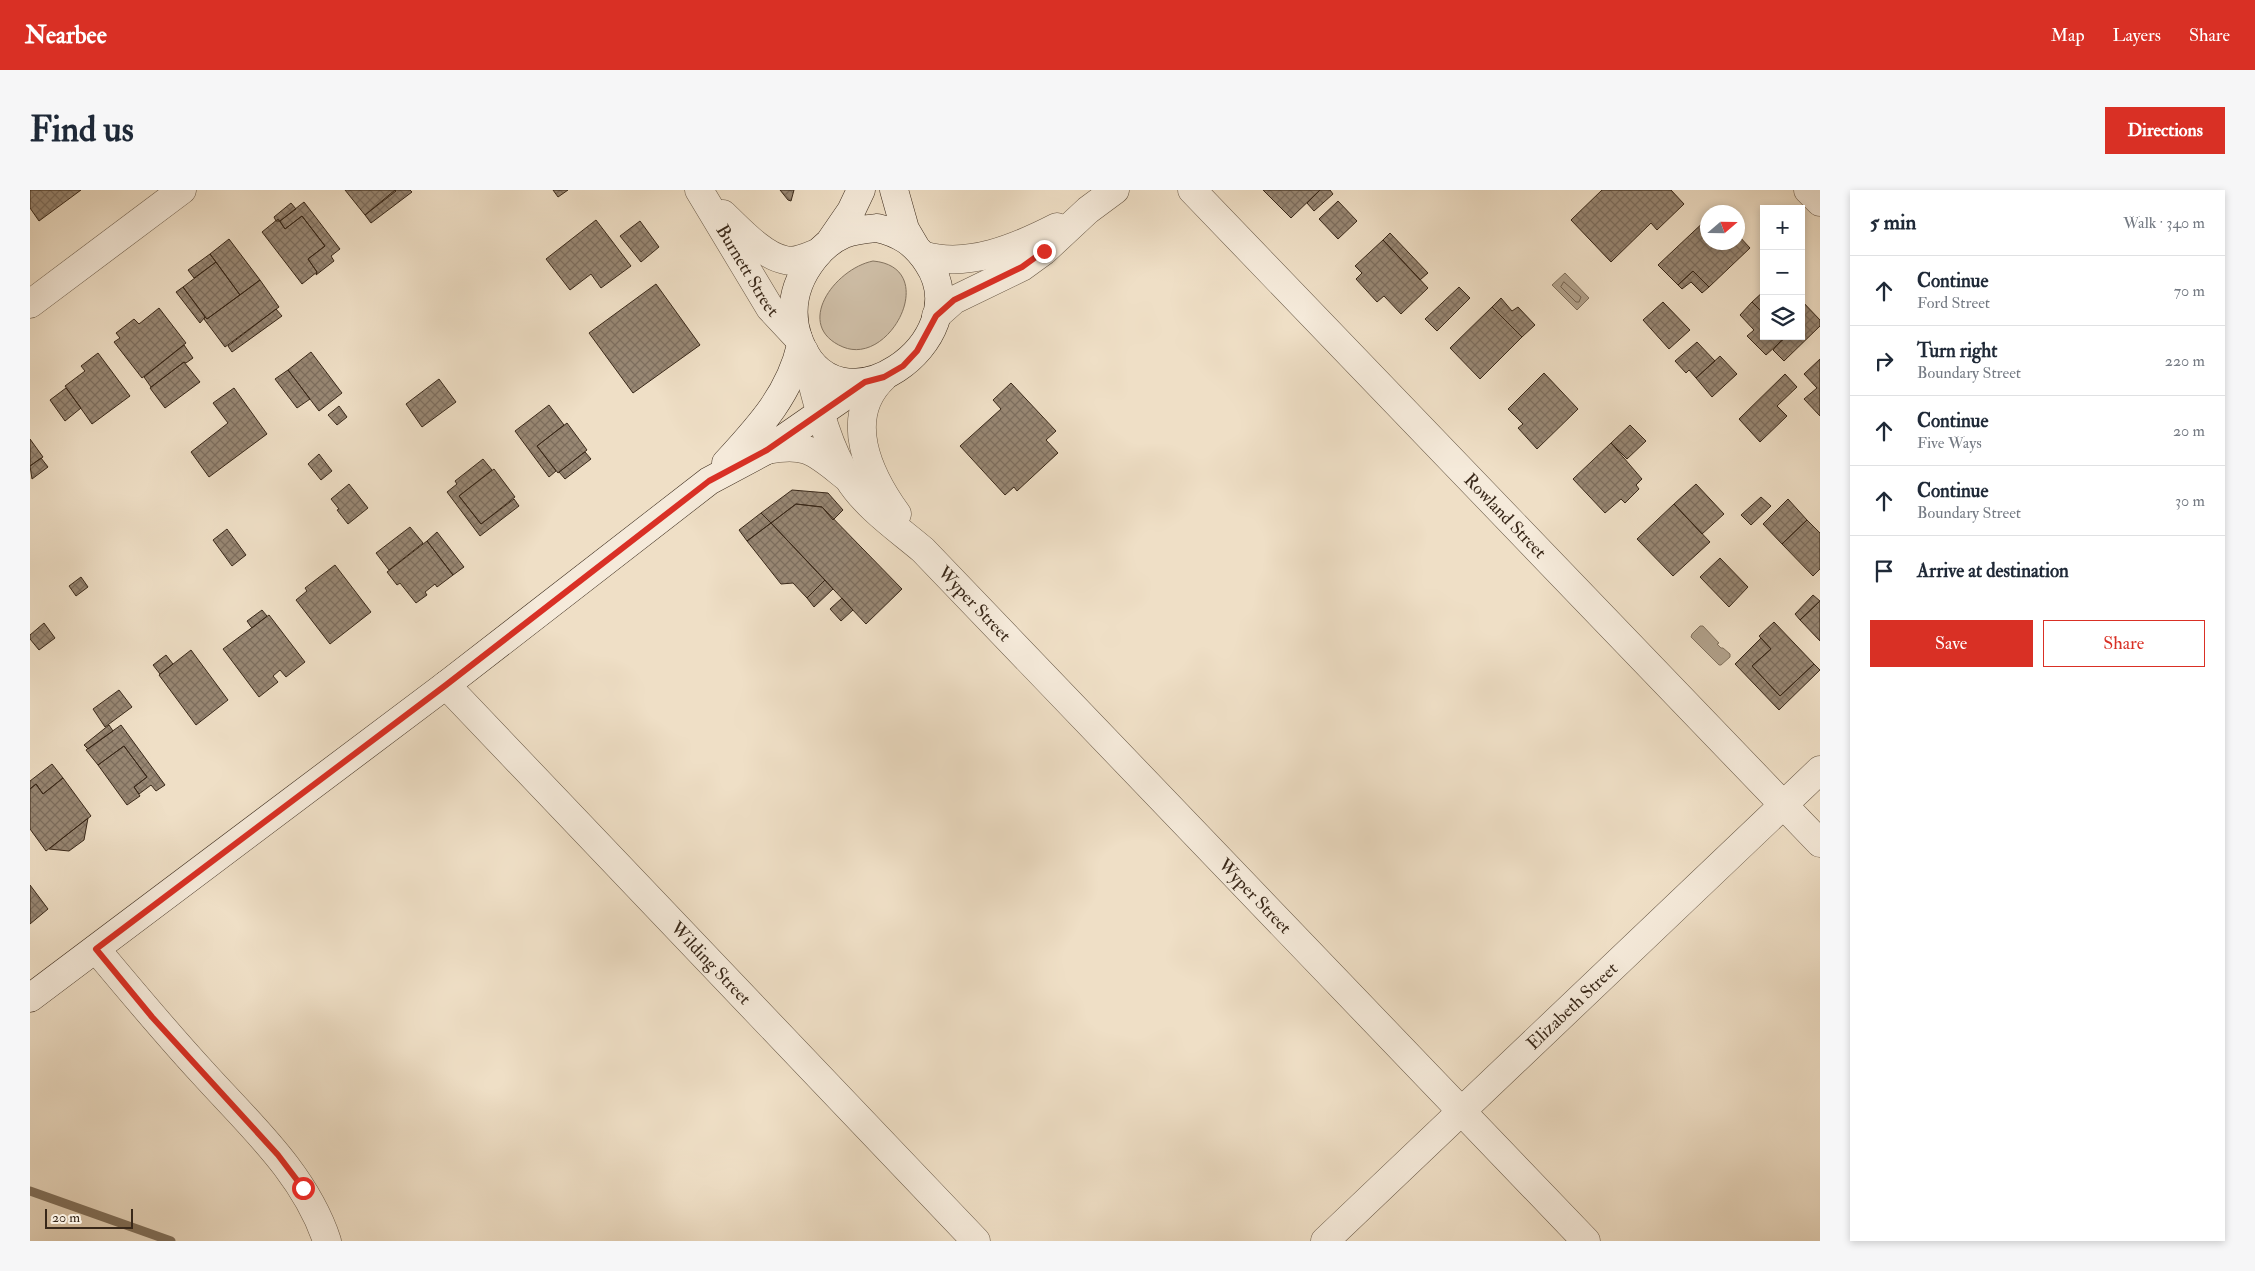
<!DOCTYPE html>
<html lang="en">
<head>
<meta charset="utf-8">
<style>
  body { margin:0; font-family:"IM FELL Double Pica",serif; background:#f6f6f7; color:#1f2937 }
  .controls { position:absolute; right:15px; top:15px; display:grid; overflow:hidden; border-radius:0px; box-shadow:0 2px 8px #0003 }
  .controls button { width:45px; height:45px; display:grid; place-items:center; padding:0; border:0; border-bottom:1px solid #e0e1e3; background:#fff; color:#1f2937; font:25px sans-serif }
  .compass { position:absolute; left:1670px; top:15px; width:45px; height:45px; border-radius:50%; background:#fff; box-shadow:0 2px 8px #0003; rotate:70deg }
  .scale { position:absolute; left:15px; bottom:12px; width:88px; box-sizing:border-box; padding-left:5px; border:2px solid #392819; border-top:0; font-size:14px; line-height:18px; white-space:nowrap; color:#392819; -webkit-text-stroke:4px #f5eada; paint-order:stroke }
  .stop { position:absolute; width:15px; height:15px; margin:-11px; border:4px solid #d93025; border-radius:50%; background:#fff }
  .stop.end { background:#d93025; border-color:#fff; box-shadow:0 1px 5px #0008 }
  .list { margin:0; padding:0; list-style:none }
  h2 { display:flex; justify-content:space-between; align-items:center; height:65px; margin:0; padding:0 20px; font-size:21px }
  h2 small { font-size:16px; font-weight:400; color:#747a83 }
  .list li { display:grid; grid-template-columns:32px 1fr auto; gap:15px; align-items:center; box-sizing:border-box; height:70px; padding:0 20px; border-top:1px solid #e0e1e3 }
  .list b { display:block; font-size:19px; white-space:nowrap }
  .list p { margin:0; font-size:16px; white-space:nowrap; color:#747a83 }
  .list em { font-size:16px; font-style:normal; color:#747a83 }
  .actions { display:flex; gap:10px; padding:15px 20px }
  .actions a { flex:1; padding:11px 0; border:1px solid #d93025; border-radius:0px; text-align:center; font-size:18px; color:#d93025 }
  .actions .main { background:#d93025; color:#fff }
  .icon { flex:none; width:28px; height:28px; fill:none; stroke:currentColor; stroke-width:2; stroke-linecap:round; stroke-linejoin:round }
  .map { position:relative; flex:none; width:1790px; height:1051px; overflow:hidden; border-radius:0px }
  header { display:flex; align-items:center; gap:30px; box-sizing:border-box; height:70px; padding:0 25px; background:#d93025; color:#fff }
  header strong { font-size:24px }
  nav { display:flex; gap:28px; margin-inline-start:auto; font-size:18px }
  .intro { display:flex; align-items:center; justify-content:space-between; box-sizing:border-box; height:120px; padding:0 30px }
  h1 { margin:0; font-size:35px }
  .button { padding:12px 22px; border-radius:0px; background:#d93025; color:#fff; font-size:18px; font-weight:700 }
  main { display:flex; gap:30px; padding:0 30px }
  aside { flex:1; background:#fff; border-radius:0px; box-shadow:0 2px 8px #0003 }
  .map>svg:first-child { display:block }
</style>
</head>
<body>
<header>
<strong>Nearbee</strong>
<nav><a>Map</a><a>Layers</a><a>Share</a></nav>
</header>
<div class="intro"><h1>Find us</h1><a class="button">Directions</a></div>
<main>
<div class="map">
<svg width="1790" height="1051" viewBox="0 0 1790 1051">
  <defs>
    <pattern id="building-cross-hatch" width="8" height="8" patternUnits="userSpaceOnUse" patternTransform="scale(1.25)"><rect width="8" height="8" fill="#988773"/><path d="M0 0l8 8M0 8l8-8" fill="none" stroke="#7d6e5e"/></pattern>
  </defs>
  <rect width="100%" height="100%" fill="#efdfc6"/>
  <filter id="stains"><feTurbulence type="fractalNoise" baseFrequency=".004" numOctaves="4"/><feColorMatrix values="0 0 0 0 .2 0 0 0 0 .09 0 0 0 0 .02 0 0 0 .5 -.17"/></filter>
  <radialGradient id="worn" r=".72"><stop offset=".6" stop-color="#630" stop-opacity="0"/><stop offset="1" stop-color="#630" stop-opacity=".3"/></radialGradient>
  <!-- green -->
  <path fill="#d0c0a9" stroke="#847461" d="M843,71C911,77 861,177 813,157C763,136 804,79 843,71Z"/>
  <!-- water -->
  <path fill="#b1a18b" stroke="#81715d" d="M1535,83L1559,108L1547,120L1522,95Z
    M1670,436H1673L1689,453L1687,454L1691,458H1693L1700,464V467L1691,475H1689L1661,447L1662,444Z"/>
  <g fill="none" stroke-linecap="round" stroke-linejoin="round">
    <!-- shore -->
    <path stroke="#756452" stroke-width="1" d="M1534,92L1551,107L1549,112H1546L1531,97Z"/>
    <!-- stream -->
    <path stroke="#81715d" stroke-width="9" d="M0,1001L141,1051"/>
  </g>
  <!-- building -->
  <path fill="url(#building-cross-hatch)" stroke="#392819" d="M0,0H51L9,31L0,18Z
    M315,0H365L366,1L335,25Z
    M365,0H380L382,2L341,33L335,25Z
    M523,0H538L528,7Z
    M750,0H764L761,11L758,10Z
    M1233,0H1290L1261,28Z
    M1290,0H1300L1303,4L1284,21L1277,13Z
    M1572,0H1641L1654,14L1627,40L1621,33L1581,72L1541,30Z
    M1308,11L1327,31L1308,49L1289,29Z
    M274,12L310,59L301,66L304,71L286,85L287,82L278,69L295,56L272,26L255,39L250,31Z
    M261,13L266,19L250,31H246L244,27Z
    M272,26L295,56L278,69L287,82L272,94L232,42L248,29L255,39Z
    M1678,28V52H1708V45L1720,58L1679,97L1663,81L1648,95L1628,75Z
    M566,30L601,76L571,98L561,84L540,100L516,69Z
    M610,31L629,57L611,72L590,46Z
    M1360,43L1398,83L1390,90L1353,50Z
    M199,49L230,90L210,105L180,64Z
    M1353,50L1398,98L1371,124L1354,106L1347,112L1326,89L1332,83L1325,76Z
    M180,64L186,72L164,88L158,80Z
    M186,72L210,105L177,129L153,97Z
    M1663,81L1679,97L1672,103L1661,92L1652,99L1648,95Z
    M230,90L249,117L195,157L174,129L175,127L177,129Z
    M626,94L670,155L603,203L559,143Z
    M153,97L175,127L170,133L146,102Z
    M1429,97L1440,108L1407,141L1395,129Z
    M1734,101V124L1722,112Z
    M1471,108L1482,121L1488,117L1505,135L1492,147L1462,117Z
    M1771,110L1790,130V136L1754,171L1743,160L1755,146H1771Z
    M1633,112L1660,140L1639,159L1613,130Z
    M1722,112L1734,124V146L1756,147L1736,165L1717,146L1724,140L1710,125Z
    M1462,117L1492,147L1450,189L1420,158Z
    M129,118L156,153L112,188L84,152L90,148L86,143L104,129L109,134Z
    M246,119L252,126L202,162L198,156Z
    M1667,152L1685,171L1666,188L1659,180L1656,183L1645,171Z
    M154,155L163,168L156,173L154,172L121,197L114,187Z
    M281,162L312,203L289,221L258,180Z
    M68,163L100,206L62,234L35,196L55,181L51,176Z
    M1690,166L1707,184L1682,207L1666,188Z
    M1790,169V226L1774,209L1787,198L1774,184Z
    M154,172L170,192L135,218L120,198Z
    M258,180L280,209L267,218L245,189Z
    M1514,183L1548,219L1507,259L1488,238L1493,234L1478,219Z
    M1755,184L1767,197L1747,216L1757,226L1730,252L1709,229Z
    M409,189L426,212L392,237L376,214Z
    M981,193L1026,241L1016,250L1028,263L987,301L984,297L975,305L930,256L971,219L963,210Z
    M36,198L51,218L35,231L20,210Z
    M204,198L237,244L179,287L161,262L198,233L183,213Z
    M519,215L534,235L507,256L526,281L519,287L485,241Z
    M309,216L317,227L307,235L298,225Z
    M537,233L557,260L528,283L507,256Z
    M1600,235L1616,251L1597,269L1581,253Z
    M0,249L13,267L0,276Z
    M1581,253L1612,289L1606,295L1609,299L1595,313L1591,309L1575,323L1543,289Z
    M555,262L561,269L535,289L529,282Z
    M289,264L302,281L291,290L278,274Z
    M11,268L18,277L2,289L0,276Z
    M453,269L462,280L429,306L451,334L484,309L489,316L450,346L417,302L427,294L425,291Z
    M464,279L485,307L451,334L429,306Z
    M319,294L338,318L318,334L307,320L309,319L301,309Z
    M1666,294L1694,324L1672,344L1644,314Z
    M762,300L798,303L813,320L803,330L792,317L766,314L741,333L731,323Z
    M1731,307L1741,316L1721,335L1711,325Z
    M1758,309L1777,330L1752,354L1733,334Z
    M766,314L792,317L872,399L836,434L741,333Z
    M1644,314L1680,352L1643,386L1607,349Z
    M731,323L741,333L717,351L709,340Z
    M1777,330L1790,343V379L1783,386L1752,354Z
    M741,333L795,390L777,408L763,393L751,394L717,351Z
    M380,337L393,353L359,380L346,363Z
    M197,339L216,365L202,376L183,350Z
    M407,342L434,377L423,385L397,351Z
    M397,351L423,385L407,397L405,394L395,402L397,405L386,413L370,393L367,395L357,382Z
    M1690,368L1718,397L1699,417L1670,387Z
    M305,375L341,422L300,454L266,410L277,401L275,398Z
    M51,387L58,397L46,406L39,396Z
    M795,390L803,399L784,417L777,408Z
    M1783,405L1790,411L1770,430L1765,424Z
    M812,408L823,420L811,431L800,419Z
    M1790,411V451L1770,430Z
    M232,420L237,426L222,438L217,431Z
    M239,425L275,472L256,487L250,480L243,486L248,492L229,507L193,459Z
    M1744,432L1784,474L1750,506L1722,476L1741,459L1729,446Z
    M14,433L25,448L9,460L0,449V445Z
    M1731,448L1741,459L1722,476L1750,506L1784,474L1790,480L1749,520L1705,474Z
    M161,460L198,510L166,535L129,485Z
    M136,465L143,474L130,484L123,475Z
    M89,500L102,517L75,537L63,519Z
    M79,535L83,541L58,559L54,555Z
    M91,535L135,595L126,601L121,595L109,604L104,597L117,587L94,556L68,575L56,560Z
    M94,556L117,587L104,597L110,606L97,615L68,575Z
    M22,574L33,588L13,604L6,594L0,599V591Z
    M33,588L61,626L16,661L0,639V599L6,594L13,604Z
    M58,628L54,650L39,661L19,659Z
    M0,695L18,719L0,734Z"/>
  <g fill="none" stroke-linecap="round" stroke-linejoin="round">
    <defs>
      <g id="street">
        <path id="s1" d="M669,0L740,118L768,148"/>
        <path id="s2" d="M1162,0L1790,653"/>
        <path d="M1778,0L1790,12"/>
        <path d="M693,24C709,39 733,66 755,70C766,73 779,66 789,62"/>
        <path d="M893,65C937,79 988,57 1027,37"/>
        <path d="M0,114L152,0"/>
        <path d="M906,126L924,110L992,77L1014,61L1058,20L1085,0"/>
        <path id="s3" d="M774,161C785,202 795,253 818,288C836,317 867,338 893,360L1556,1051"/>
        <path d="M854,187C811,227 839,285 867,324"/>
        <path d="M737,260C776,252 785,262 815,286"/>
        <path id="s4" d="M416,495L946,1051"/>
        <path d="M66,759C101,801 136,843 173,883C220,935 275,984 297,1051"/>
        <path id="s5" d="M1295,1051L1790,580"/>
      </g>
      <path id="secondary" d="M864,0L875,39L885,56
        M847,38C870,43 885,53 898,73C950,150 805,253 768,148C758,118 765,92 784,68C792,58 802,49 814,44C824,40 836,39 847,38Z
        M799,53L821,21L831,0
        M696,273C729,237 760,204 771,155
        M0,808L416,495L679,291L737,260L835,192"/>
    </defs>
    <!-- street casing -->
    <use href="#street" stroke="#665644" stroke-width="29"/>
    <!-- secondary casing -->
    <use href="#secondary" stroke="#392819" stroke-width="29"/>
    <!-- street -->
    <use href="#street" stroke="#f5eada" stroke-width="28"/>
    <!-- secondary -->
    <use href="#secondary" stroke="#f5eada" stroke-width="28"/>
  </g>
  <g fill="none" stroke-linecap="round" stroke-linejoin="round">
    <!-- route -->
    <path stroke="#d93025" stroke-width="6" d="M273,998L248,965L122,827L66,759L416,495L679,291L737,260L835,192L854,187L873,176L887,161L906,126L924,110L992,77L1014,61"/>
  </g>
  <g text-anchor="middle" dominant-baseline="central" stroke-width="4.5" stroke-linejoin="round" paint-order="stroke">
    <!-- street labels -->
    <g font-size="18" fill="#392819" stroke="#f5eada">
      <text stroke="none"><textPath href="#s1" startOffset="94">Burnett Street</textPath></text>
      <text stroke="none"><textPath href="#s2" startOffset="452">Rowland Street</textPath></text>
      <text stroke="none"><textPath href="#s3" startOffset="314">Wyper Street</textPath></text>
      <text stroke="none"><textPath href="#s3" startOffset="719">Wyper Street</textPath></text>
      <text stroke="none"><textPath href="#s4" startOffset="384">Wilding Street</textPath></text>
      <text stroke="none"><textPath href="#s5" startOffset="341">Elizabeth Street</textPath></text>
    </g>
  </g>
  <rect width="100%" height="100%" filter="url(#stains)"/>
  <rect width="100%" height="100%" fill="url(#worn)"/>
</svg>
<div class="controls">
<button>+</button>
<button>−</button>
<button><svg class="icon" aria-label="layers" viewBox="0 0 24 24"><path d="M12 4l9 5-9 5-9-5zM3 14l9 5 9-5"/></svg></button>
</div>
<svg class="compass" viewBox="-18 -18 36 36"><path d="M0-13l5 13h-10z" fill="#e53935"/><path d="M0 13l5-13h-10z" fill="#747a83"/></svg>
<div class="scale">20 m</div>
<div class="stop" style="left:273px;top:998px"></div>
<div class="stop end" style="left:1014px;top:61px"></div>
</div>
<aside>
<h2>5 min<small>Walk · 340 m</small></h2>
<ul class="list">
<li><svg class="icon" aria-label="ahead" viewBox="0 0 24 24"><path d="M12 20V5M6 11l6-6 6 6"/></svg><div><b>Continue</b><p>Ford Street</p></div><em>70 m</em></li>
<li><svg class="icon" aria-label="right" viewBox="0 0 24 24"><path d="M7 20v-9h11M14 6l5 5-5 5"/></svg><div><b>Turn right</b><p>Boundary Street</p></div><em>220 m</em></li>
<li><svg class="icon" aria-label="ahead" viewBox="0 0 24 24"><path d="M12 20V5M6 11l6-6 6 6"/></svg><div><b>Continue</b><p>Five Ways</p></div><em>20 m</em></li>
<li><svg class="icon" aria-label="ahead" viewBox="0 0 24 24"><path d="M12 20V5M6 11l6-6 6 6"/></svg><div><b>Continue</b><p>Boundary Street</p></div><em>30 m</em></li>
<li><svg class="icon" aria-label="arrive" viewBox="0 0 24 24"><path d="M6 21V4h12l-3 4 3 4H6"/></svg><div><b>Arrive at destination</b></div></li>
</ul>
<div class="actions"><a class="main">Save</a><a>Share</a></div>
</aside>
</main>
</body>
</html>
